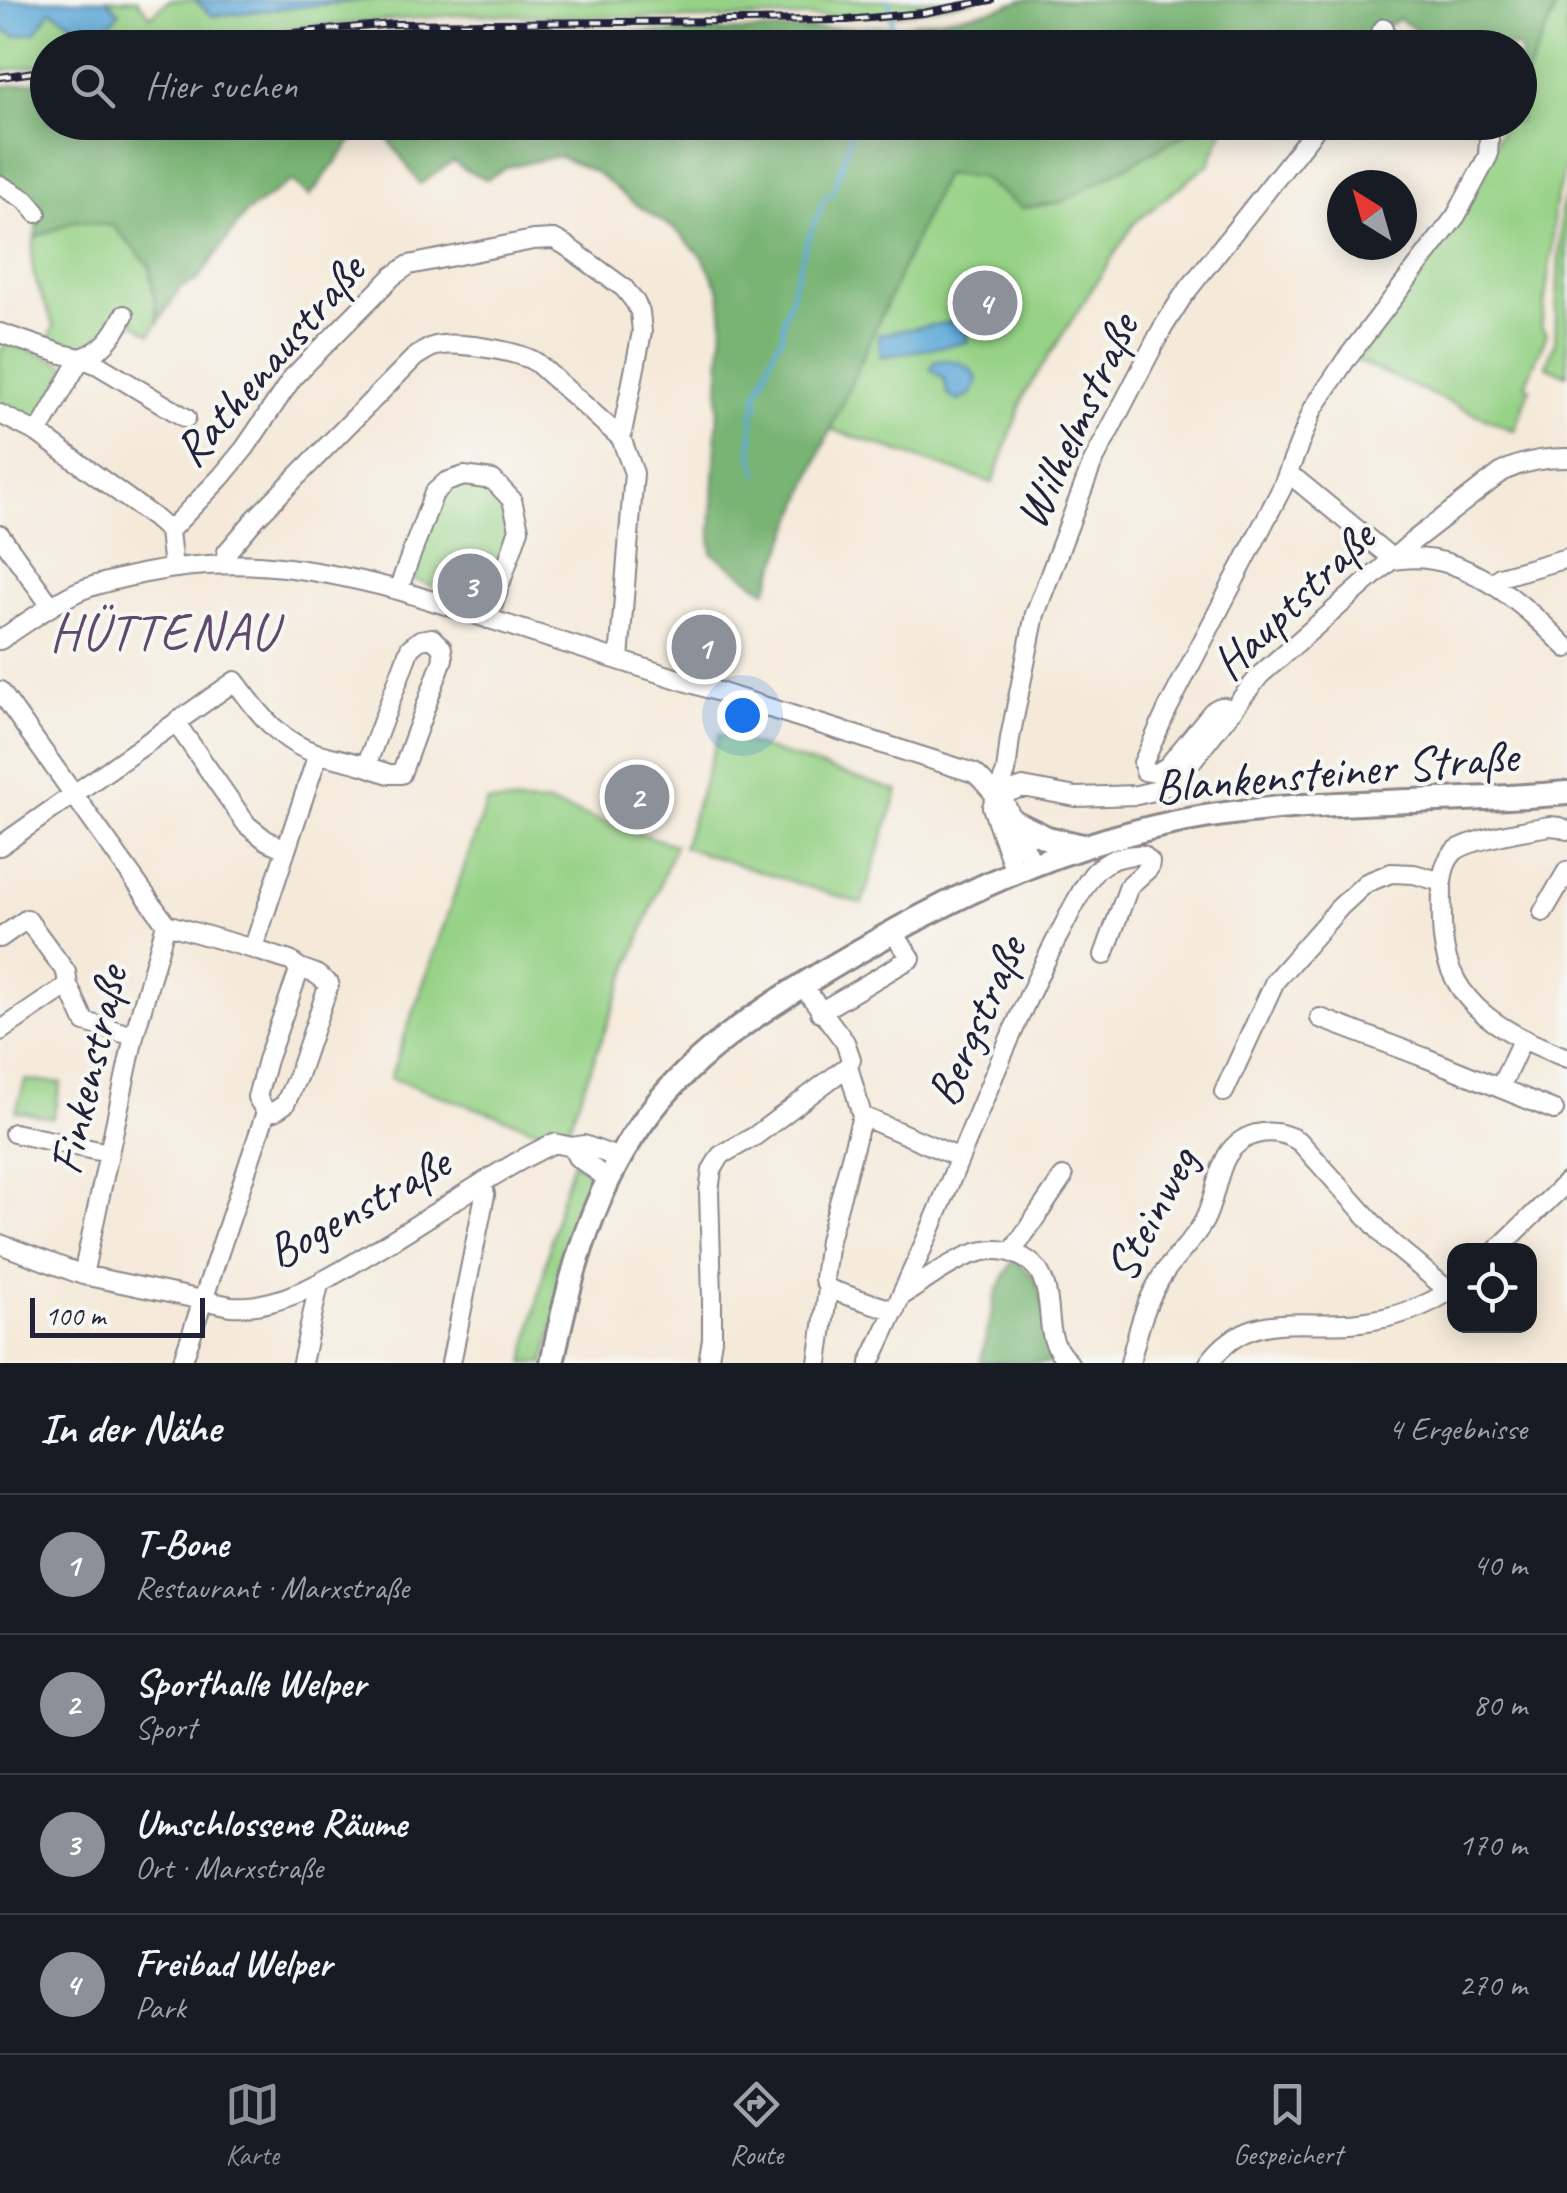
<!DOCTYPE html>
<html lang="de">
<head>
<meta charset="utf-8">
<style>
  body { margin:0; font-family:Caveat,sans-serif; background:#20242c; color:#f1f3f6 }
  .controls { position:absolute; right:30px; bottom:30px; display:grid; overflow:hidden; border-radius:20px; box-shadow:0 5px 25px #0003 }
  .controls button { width:90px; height:90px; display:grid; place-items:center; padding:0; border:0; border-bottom:2px solid #363941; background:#171b24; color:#f1f3f6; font:50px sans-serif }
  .compass { position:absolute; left:1327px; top:170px; width:90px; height:90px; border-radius:50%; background:#171b24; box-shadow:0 5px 25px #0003; rotate:323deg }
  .scale { position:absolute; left:30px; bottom:25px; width:175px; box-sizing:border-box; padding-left:10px; border:5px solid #22223b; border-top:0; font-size:28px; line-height:35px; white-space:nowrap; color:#22223b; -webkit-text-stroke:8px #f6f6f2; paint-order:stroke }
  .you { position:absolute; left:742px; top:715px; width:35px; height:35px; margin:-25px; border:8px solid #fff; border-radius:50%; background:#1a73e8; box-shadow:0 0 0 15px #1a73e833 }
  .badge { display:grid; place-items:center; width:65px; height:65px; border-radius:50%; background:#8c9099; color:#fff; font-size:32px; font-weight:700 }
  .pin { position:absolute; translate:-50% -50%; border:5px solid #fff; box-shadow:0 2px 10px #0006 }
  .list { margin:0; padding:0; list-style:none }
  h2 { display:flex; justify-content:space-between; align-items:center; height:130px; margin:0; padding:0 40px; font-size:42px }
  h2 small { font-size:32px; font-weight:400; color:#9ea1a6 }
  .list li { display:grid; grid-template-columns:65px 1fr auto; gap:30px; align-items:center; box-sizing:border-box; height:140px; padding:0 40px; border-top:2px solid #363941 }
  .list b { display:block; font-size:38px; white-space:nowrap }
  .list p { margin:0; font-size:32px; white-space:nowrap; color:#9ea1a6 }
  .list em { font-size:32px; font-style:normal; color:#9ea1a6 }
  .icon { flex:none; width:55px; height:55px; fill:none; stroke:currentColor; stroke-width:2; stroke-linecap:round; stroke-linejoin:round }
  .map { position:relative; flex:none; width:1567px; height:1363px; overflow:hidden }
  .search { position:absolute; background:#171b24; box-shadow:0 5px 25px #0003; left:30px; right:30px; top:30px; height:110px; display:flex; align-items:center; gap:25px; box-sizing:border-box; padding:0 35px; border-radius:55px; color:#9ea1a6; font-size:38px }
  .sheet { height:690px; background:#171b24 }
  nav { display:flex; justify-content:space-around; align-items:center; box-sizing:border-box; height:140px; border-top:2px solid #363941; background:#171b24; font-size:28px; color:#9ea1a6 }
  nav a { display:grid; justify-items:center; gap:5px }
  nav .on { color:#8c9099 }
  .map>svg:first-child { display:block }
</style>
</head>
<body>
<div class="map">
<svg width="1567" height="1363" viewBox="0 0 1567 1363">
  <rect width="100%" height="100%" fill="#f6f6f2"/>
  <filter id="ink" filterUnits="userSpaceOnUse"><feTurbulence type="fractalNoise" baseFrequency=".01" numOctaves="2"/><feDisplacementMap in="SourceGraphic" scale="20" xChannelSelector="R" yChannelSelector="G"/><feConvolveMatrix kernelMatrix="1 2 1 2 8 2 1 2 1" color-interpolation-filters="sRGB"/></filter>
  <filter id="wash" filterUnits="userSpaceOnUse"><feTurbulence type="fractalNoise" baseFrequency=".0048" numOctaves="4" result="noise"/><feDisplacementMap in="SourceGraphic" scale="40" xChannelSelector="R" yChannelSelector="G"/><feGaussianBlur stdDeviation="2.25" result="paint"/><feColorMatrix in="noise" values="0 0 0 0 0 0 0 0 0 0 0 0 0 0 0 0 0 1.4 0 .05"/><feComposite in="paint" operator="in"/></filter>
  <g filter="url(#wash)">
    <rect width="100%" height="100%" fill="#f5eada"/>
    <!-- green -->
    <path fill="#96d286" stroke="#5c7a60" stroke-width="2.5" d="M107,0H137L151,16L169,0H195L212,16L365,0H975L896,15L695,19L470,14L318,26L164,47L48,48L47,64L0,71V28L15,36L51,10L83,30L119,12Z
      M1559,0H1567V158L1554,208L1552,251L1541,327L1547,334L1525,385L1530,388L1514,431L1352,359L1487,161L1504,123L1520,122V89Z
      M1206,123H1226L1209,164L1135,222L1025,393L993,483L830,429L944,174L979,177L1022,208L1061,202Z
      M1567,191V375L1546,366L1555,341L1561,212Z
      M76,221L113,226L149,265L158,322L151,334L122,315L105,339L83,352L48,341L54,326C42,292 25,274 35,237Z
      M8,342L64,363L68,367L39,422L0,404V352Z
      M489,483L509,501L514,531L490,606L408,578L422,538L448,484Z
      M719,734L898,791L862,904L683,847Z
      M487,802L549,804L675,845L564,1139L390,1078Z
      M25,1080L61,1083L53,1118L16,1111Z
      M573,1161L589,1173L590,1193L544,1363H524L558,1208Z"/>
    <!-- forest -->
    <path fill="#78b473" stroke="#4d6b57" stroke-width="2.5" d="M1023,0H1559L1520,90V48L1443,47L1399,19L1349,48H269L318,39L474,27L690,33L899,26L993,10Z
      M47,80L48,122L372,123L352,141L310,196L291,181L246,213L197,281L181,287L158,322L149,265L113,226L76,221L35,237L40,206L0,177V87Z
      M377,123H1205L1062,202L1022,208L980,177L944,174L822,449L766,591L712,553L711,532L723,322L720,291L703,258L677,231L631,201L597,173L558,156L507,167L487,179L465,170L453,161L420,184Z
      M1014,1258L1035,1278L1061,1363H980L996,1293Z"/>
    <!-- water -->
    <path fill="#61aad8" stroke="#42668a" stroke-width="2.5" d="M0,0H107L119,12C100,46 76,25 51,10L35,33L15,36L0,28Z
      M195,0H365L212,16Z
      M964,320L968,342L881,357L878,334Z
      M942,360C959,360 972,365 978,381L971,395L958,401L948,395L944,379L931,370L934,362Z"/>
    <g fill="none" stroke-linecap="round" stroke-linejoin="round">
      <!-- stream -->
      <path stroke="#61aad8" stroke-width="4" d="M889,0L894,40L891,48
        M758,474L751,448C753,443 752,419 753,410L758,406L756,397L777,344L783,335C780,313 796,295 796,272L799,271C803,245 816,222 825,197L832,195L855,122"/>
    </g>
  </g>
  <g filter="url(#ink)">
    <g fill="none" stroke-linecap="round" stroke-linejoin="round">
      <defs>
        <path id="minor" d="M1371,48L1384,28
          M0,185L26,200L37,213
          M124,315C114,336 103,351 81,358L98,365L186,418
          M0,333L62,354L81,358L38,433
          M0,414L38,433L153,517L169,531L173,568
          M1287,475L1297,480L1394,560
          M169,531L221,477L245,448L293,377L393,276L409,265L533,240L554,239L565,245L624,288L635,302L640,312L642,332L621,438
          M0,535L51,606
          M1394,560C1462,547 1524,604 1567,648
          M224,564L227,552L256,518L415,357C422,353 429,347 436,346C457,341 520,351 537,363L621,438L634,473L619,660
          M1494,585L1500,577L1567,558
          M398,590L434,493L446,482L464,476L493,480L512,500L519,529L488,619
          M432,638L442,648L443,659L401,774H389L366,766L410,648L420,640Z
          M0,640C26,623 51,604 79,591C101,582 123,578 146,573C237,555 310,567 398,590L974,773C986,781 991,795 1004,801L1033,865
          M0,691L166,924L134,1036L83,1275
          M1233,710C1224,706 1220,705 1212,712L1168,766L1157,773L1145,771L1143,763L1167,710L1282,488L1313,409L1345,361L1456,216L1488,156L1489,138
          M176,723L247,825L266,840L285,849
          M995,797L1023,787L1076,797L1137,795L1158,790L1176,781L1260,675L1413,541L1502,472C1523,461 1544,458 1567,458
          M0,846L235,681C258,712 280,743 319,754C334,758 350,761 366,766
          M1015,872L992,807L1006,772L1010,738L1035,614L1092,464L1162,329L1183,296L1321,122
          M1442,882C1443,871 1446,860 1454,852C1466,840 1531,829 1550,826L1560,827L1567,830
          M1543,912L1567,871
          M166,924L253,949L290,961L300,968L267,1060L257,1097L266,1112L275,1111L285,1104L298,1075L329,984L316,974L300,968
          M0,938L27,919L66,972L68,985
          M253,949L318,754
          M820,1012L911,958L893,932
          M1320,1018L1426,1058L1554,1110
          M0,1031L68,985L85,1022L134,1036
          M1500,1088L1522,1040
          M1224,1092L1275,981L1340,907L1366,883L1391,873L1414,874L1442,882C1442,900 1441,919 1443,938C1450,1008 1509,1035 1567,1058
          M862,1116L960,1158
          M14,1133L108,1153
          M572,1147L577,1157L608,1179
          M0,1244L83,1275L231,1306C281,1310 333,1276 374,1251C434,1216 492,1172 554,1143L572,1147L584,1145L619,1158
          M1497,1250L1567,1182
          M1012,1252L1063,1177
          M828,1289L895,1311
          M903,1295C936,1275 978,1236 1018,1255C1034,1262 1042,1272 1046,1290C1053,1319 1044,1339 1069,1363
          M182,1363L266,1112
          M302,1363L319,1284
          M451,1363L485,1195L483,1184
          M708,1363L712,1339V1297L709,1191L712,1170L721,1155L755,1136L848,1066L851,1059L845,1042L802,985
          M818,1363L828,1289L824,1279L829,1240L862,1116L848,1066
          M870,1363C897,1305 924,1248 947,1189C982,1104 1015,1020 1057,938C1067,921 1085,878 1100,867C1111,858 1131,854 1143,855L1150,862L1149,868L1129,886L1104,955
          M1130,1363C1138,1330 1146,1298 1166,1270C1178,1254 1194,1240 1204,1221C1221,1189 1214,1146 1256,1134C1273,1130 1286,1133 1300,1142L1388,1240L1449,1291
          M1209,1363C1249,1307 1304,1329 1360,1322C1395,1318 1425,1308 1454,1288"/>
        <path id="major" d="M1014,822L1047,838L1082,846
          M552,1363C570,1274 594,1184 651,1111C697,1051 763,1009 827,970C947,898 1065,840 1204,817C1324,798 1446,804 1567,793"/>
      </defs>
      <!-- minor casing -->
      <use href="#minor" stroke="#8c868a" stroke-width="22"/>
      <!-- major casing -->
      <use href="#major" stroke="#8c868a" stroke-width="28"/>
      <!-- minor -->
      <use href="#minor" stroke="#fff" stroke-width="18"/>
      <!-- major -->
      <use href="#major" stroke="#fff" stroke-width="22"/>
      <defs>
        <path id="rail" d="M198,48L292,33L393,24L847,20L923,13L991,0
          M0,77L48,70"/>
      </defs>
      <!-- rail casing -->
      <use href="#rail" stroke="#22223b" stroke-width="8"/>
      <!-- rail -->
      <use href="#rail" stroke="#f6f6f2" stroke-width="4" stroke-dasharray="11" stroke-linecap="butt"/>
    </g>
  </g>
  <g text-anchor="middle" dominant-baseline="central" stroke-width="8" stroke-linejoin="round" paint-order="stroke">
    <!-- street labels -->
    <g font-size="48" fill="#22223b" stroke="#f6f6f2">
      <text transform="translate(269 360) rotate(-49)">Rathenaustraße</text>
      <text transform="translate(1076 421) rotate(-65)">Wilhelmstraße</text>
      <text transform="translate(1293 600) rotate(-44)">Hauptstraße</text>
      <text transform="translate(1336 771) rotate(-5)">Blankensteiner Straße</text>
      <text transform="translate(976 1021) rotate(-66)">Bergstraße</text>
      <text transform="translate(88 1070) rotate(-77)">Finkenstraße</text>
      <text transform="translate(358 1207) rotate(-29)">Bogenstraße</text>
      <text transform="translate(1151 1214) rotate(-62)">Steinweg</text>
    </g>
    <!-- quarter labels -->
    <g font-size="52" letter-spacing="2.5" fill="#604a6c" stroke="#f6f6f2">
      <text x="164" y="632">HÜTTENAU</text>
    </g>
  </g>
</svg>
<div class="controls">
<button><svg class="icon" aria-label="locate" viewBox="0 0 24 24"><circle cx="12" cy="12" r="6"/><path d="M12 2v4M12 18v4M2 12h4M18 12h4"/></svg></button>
</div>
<svg class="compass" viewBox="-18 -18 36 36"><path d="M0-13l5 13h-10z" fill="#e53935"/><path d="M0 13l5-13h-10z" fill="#9ea1a6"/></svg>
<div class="scale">100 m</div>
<div class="you"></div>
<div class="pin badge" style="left:704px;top:647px">1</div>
<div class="pin badge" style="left:637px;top:797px">2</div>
<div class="pin badge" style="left:470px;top:586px">3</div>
<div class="pin badge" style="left:985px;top:303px">4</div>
<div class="search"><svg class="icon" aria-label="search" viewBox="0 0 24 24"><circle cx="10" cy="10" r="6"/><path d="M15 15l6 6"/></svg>Hier suchen</div>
</div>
<section class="sheet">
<h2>In der Nähe<small>4 Ergebnisse</small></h2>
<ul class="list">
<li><span class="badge">1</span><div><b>T-Bone</b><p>Restaurant · Marxstraße</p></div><em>40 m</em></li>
<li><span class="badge">2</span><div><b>Sporthalle Welper</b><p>Sport</p></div><em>80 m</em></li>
<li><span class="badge">3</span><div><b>Umschlossene Räume</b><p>Ort · Marxstraße</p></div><em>170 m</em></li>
<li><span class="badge">4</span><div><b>Freibad Welper</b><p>Park</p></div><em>270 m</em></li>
</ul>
</section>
<nav>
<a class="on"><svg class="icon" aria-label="map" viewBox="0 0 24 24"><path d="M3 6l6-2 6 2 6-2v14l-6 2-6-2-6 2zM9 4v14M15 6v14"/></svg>Karte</a>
<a><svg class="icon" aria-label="directions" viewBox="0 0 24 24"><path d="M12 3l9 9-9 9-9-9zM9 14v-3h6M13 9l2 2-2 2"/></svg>Route</a>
<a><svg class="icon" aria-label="saved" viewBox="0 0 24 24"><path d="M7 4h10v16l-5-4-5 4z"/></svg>Gespeichert</a>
</nav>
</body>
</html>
